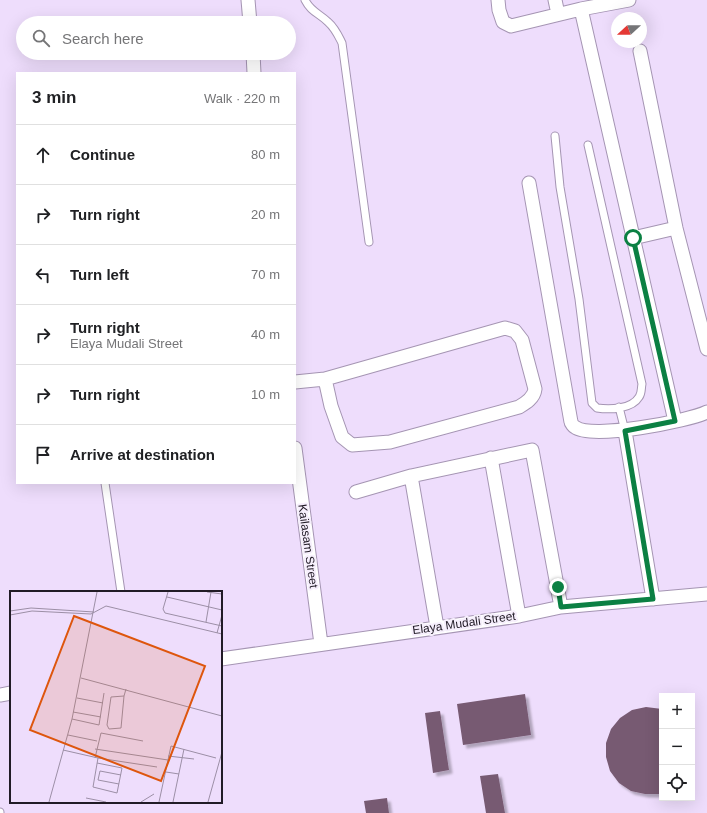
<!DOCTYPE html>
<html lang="en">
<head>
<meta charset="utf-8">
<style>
  body { margin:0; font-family:Arial,sans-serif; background:#f6f6f6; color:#202124 }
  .controls { position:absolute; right:12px; bottom:12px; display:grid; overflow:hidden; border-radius:0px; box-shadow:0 4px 16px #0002 }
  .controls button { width:36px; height:36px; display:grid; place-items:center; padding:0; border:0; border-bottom:1px solid #e0e0e0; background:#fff; color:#202124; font:20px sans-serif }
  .compass { position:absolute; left:611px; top:12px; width:36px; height:36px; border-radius:50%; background:#fff; box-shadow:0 4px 16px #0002; rotate:249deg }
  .stop { position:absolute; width:12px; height:12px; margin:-9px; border:3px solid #0b8043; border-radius:50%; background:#fff }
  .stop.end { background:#0b8043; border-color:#fff; box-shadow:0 1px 4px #0008 }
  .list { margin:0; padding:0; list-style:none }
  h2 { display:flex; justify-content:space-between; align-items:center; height:52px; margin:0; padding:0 16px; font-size:17px }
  h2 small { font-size:13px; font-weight:400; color:#757577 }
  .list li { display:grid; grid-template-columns:26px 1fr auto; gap:12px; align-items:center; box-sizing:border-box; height:60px; padding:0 16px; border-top:1px solid #e0e0e0 }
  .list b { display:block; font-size:15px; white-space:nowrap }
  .list p { margin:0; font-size:13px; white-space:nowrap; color:#757577 }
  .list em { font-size:13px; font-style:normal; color:#757577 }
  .icon { flex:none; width:22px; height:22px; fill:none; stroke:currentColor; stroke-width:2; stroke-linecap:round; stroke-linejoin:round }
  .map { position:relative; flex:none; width:707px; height:813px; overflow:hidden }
  .search { position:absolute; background:#fff; box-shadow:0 4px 16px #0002; left:16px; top:16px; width:280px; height:44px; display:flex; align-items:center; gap:10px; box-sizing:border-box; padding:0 14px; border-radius:22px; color:#757577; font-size:15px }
  .panel { position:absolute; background:#fff; box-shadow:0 4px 16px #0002; left:16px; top:72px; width:280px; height:412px; border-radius:0px }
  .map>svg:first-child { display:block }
</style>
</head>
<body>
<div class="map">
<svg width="707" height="813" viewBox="0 0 707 813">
  <defs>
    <filter id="shadow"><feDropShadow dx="3.5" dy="3.5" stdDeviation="1" flood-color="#0004"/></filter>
  </defs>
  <rect width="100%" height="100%" fill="#eeddfc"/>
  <!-- building -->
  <path fill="#775a72" filter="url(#shadow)" d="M525,694L531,735L463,745L457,704Z
    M646,707L662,709V793L660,794H645L631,791L619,783L610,771L606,757V743L611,729L620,718L632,710Z
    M440,711L449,770L433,773L425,713Z
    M498,774L505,813H486L480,776Z
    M387,798L389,813H366L364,801Z"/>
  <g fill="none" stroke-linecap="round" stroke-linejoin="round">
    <defs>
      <path id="lane" d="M305,0C311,12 319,13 328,22C335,28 338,35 342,43L369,242
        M555,136L560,187L579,299L592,403L597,408C610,410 632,409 639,397C642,393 641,388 642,384L588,145
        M619,407L625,431
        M105,483L121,592
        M0,812V813"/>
      <path id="street" d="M248,0L250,23
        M498,0L499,10L503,22L511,26L581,9L629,0
        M555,0L558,14
        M581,9L675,421
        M640,51L676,228L707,349
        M253,53L254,73
        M529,183L571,422C571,423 574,427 575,427C591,440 689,421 707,412
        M633,238L676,228
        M295,382L325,379L331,406L342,437L352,445L390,442L519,407C526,403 534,398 535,389L522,340L515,331L505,328L325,379
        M625,431L653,599
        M295,448L321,644
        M491,458L519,616
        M411,476L437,627
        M356,492L411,476L532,450L561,607
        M221,659L519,616L561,607L707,594
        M0,695L11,693"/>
    </defs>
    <!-- lane casing -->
    <use href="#lane" stroke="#a595b3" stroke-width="9"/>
    <!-- street casing -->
    <use href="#street" stroke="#a595b3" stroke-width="15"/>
    <!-- lane -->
    <use href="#lane" stroke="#fff" stroke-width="7"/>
    <!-- street -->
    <use href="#street" stroke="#fff" stroke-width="13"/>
  </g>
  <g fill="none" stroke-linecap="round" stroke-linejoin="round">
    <!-- route -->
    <path stroke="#0b8043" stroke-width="5" d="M558,587L561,607L653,599L625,431L675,421L633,238"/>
  </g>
  <g text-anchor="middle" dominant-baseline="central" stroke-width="4" stroke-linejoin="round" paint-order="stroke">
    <!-- street labels -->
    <g font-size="12" fill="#211b26" stroke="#f6effc">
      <text transform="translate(308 546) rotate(82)">Kailasam Street</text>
      <text transform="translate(464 623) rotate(-8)">Elaya Mudali Street</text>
    </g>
  </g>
  <!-- overview -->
  <g transform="translate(10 591)">
    <rect width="212" height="212" fill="#eeddfc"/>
    <path fill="none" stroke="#9c8fa6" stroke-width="1" d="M158,1L153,18L155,22L212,35M197,1L212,3M157,6L212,19M0,20L21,17L84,21M0,24L22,20L81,23L96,15L212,43M196,31L201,1M207,42L212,24M71,87L212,125M114,105L111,137L99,138L97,134L101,106L114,105L116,98M67,107L93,112M63,121L91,126M62,128L89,134L94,102M58,144L87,150M85,158L158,169M53,159L88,167L147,176M158,165L184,168M85,167L91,142L133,150M87,172L112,177L107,202L83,196L88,167M90,180L88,189L109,193M90,180L111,184M156,181L169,183M76,207L96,211M39,211L62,128L87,1M131,211L144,203M149,211L161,155L206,167M163,211L174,158M198,211L212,161"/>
    <path fill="#de560d" fill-opacity="0.15" stroke="#de560d" stroke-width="2" d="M64,25L195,75L151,190L20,139Z"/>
    <rect width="212" height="212" fill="none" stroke="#211b26" stroke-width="2"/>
  </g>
</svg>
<div class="controls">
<button>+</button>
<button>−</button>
<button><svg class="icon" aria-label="locate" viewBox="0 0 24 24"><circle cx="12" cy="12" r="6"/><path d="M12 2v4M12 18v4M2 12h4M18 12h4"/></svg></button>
</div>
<svg class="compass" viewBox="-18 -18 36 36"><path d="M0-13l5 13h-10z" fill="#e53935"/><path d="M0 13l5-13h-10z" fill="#757577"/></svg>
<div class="stop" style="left:633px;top:238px"></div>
<div class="stop end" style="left:558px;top:587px"></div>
<div class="search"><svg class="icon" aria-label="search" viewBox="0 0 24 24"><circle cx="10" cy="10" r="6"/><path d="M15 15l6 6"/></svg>Search here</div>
<section class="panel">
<h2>3 min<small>Walk · 220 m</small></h2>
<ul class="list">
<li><svg class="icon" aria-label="ahead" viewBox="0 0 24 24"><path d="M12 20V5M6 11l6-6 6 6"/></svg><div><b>Continue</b></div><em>80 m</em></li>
<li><svg class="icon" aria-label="right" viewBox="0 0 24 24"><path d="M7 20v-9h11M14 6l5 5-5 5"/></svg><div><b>Turn right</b></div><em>20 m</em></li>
<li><svg class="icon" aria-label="left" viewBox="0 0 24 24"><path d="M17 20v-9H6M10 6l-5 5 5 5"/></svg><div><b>Turn left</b></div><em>70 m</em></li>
<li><svg class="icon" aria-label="right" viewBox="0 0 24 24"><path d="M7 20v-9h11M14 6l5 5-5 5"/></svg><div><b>Turn right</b><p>Elaya Mudali Street</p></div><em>40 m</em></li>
<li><svg class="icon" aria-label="right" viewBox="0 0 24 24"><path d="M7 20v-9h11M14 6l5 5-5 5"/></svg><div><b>Turn right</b></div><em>10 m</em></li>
<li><svg class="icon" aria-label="arrive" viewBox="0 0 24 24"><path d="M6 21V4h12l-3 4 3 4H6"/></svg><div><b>Arrive at destination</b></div></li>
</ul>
</section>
</div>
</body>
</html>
